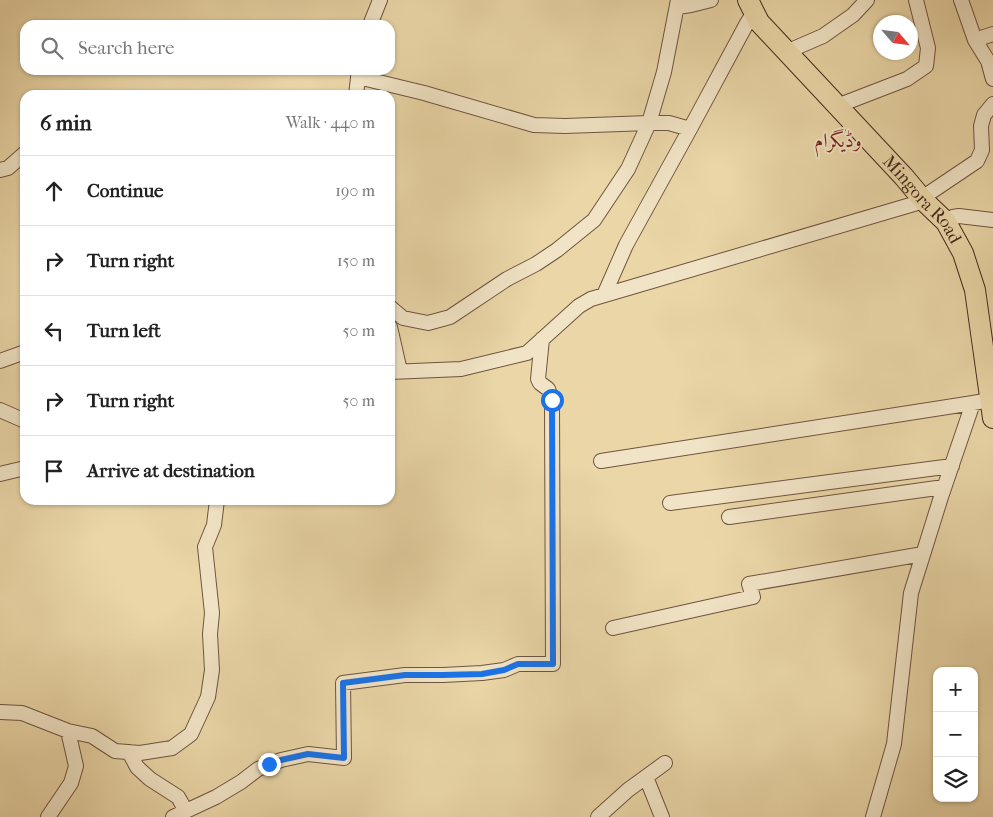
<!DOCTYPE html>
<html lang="en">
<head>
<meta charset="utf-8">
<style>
  body { margin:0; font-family:"IM FELL French Canon",Amiri,serif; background:#f2f2f2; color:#222 }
  .controls { position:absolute; right:15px; bottom:15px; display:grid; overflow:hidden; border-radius:10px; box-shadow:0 1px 4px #0004 }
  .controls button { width:45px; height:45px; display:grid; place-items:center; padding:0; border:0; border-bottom:1px solid #e0e0e0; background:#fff; color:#222; font:25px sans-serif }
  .compass { position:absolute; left:873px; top:15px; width:45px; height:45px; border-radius:50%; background:#fff; box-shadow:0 1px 4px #0004; rotate:118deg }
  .stop { position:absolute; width:15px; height:15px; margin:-11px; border:4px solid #1a73e8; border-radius:50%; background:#fff }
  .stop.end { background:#1a73e8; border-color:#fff; box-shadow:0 1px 5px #0008 }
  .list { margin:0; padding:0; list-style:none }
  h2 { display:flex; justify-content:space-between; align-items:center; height:65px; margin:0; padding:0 20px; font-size:21px }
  h2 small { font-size:16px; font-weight:400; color:#767676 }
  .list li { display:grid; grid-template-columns:32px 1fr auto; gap:15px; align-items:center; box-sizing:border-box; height:70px; padding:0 20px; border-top:1px solid #e0e0e0 }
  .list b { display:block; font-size:19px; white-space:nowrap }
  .list em { font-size:16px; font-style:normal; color:#767676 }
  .icon { flex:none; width:28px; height:28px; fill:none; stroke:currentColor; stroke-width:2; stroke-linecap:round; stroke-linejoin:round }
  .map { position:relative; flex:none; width:993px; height:817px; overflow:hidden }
  .search { position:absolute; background:#fff; box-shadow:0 1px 4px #0004; left:20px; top:20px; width:375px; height:55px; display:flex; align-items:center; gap:12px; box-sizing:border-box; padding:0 18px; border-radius:15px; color:#767676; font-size:19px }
  .panel { position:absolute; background:#fff; box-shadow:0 1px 4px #0004; left:20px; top:90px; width:375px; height:415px; border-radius:15px }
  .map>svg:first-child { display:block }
</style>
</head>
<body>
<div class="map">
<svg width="993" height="817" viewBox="0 0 993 817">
  <rect width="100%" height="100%" fill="#ead6a7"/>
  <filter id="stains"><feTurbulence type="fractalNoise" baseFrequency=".004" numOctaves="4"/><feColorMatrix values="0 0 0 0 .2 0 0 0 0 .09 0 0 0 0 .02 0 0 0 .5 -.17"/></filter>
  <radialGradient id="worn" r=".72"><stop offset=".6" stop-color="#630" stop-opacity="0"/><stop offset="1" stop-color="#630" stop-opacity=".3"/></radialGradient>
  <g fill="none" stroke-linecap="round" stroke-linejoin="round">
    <defs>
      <path id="minor" d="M961,0L975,40L988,61L993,79
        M677,7L691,5L711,0
        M370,25L380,0
        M975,40L993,34
        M786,52L823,36L853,15L867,0
        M358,77L424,93L534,125L565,126L649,123H669L690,129
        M356,95L359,70
        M837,106L907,79L926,66L928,48L916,0
        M0,170L8,168L25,153
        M922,198L977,161L982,150L981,126L984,115L993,104
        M946,222L953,217L959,216L993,220
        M604,295L626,245L690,129L746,25L754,12
        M390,307L403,318L428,323L450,317L507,279L536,264L557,250L594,220L628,169L649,123L664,72L678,0
        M390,327L400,371
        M0,361L25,352
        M390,372L461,369L527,353L579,306L591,299L924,201
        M0,410L25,421
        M601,461L973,403
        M0,474L25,468
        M670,503L952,466
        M729,517L944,487
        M613,628L753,597L749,584L923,554
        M0,712L22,713L68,731L92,736L115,751L140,753L172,748L191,734L208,697L212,670L210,634L212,613L205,547L214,525L217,500
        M129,752L137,767L150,779L178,797L186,811
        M646,777L662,817
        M48,817L71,783L76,766L68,731
        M173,817L216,797L241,782L258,769L281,760L308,754L344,758L343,683L405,675H443L482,673L504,670L518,664H553L552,400L548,389L540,383L538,379L542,339
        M598,817L628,790L665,763
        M873,817L894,744L911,593L941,497L973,403L990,400"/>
      <g id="highway">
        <path id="s1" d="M748,0L759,22L904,177L924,201L946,222L963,253L975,290L993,418"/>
      </g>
    </defs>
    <!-- minor casing -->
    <use href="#minor" stroke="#6f5440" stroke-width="16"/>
    <!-- highway casing -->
    <use href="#highway" stroke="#46291e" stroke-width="22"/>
    <!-- minor -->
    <use href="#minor" stroke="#f1e4c6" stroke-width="14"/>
    <!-- highway -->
    <use href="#highway" stroke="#ead6a7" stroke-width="20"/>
  </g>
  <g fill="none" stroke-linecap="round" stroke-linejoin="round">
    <!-- route -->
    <path stroke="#1a73e8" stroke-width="6" d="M269,764L281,760L308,754L344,758L343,683L405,675H443L482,674L504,670L518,664H553L552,400"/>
  </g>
  <g text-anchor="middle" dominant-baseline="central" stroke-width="4" stroke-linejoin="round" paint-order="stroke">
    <!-- street labels -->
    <g font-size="18" fill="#46291e" stroke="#f1e4c6">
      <text stroke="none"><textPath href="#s1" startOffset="266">Mingora Road</textPath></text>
    </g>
    <!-- quarter labels -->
    <g font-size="20" fill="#7a1f14" stroke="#f1e4c6">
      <text x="838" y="140">وڈیگرام</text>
    </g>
  </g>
  <rect width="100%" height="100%" filter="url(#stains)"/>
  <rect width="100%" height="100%" fill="url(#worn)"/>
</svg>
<div class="controls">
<button>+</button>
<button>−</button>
<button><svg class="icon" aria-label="layers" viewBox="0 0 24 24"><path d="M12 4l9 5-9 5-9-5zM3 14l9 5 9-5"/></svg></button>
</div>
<svg class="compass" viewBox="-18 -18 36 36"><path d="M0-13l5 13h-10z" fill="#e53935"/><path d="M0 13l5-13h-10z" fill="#767676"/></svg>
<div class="stop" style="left:552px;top:400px"></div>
<div class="stop end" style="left:269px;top:764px"></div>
<div class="search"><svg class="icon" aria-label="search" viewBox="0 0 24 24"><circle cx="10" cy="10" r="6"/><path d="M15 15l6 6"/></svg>Search here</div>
<section class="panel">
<h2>6 min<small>Walk · 440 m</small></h2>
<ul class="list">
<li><svg class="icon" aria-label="ahead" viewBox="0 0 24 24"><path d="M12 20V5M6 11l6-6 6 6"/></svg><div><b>Continue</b></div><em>190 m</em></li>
<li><svg class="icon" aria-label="right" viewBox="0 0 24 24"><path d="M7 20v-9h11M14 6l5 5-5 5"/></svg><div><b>Turn right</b></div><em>150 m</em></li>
<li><svg class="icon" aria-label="left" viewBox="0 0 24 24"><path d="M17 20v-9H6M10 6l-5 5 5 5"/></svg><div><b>Turn left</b></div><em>50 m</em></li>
<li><svg class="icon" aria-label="right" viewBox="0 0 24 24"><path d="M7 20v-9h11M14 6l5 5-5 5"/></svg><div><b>Turn right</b></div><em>50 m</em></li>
<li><svg class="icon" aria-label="arrive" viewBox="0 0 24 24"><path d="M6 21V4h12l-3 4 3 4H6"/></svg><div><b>Arrive at destination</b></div></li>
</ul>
</section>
</div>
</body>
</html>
